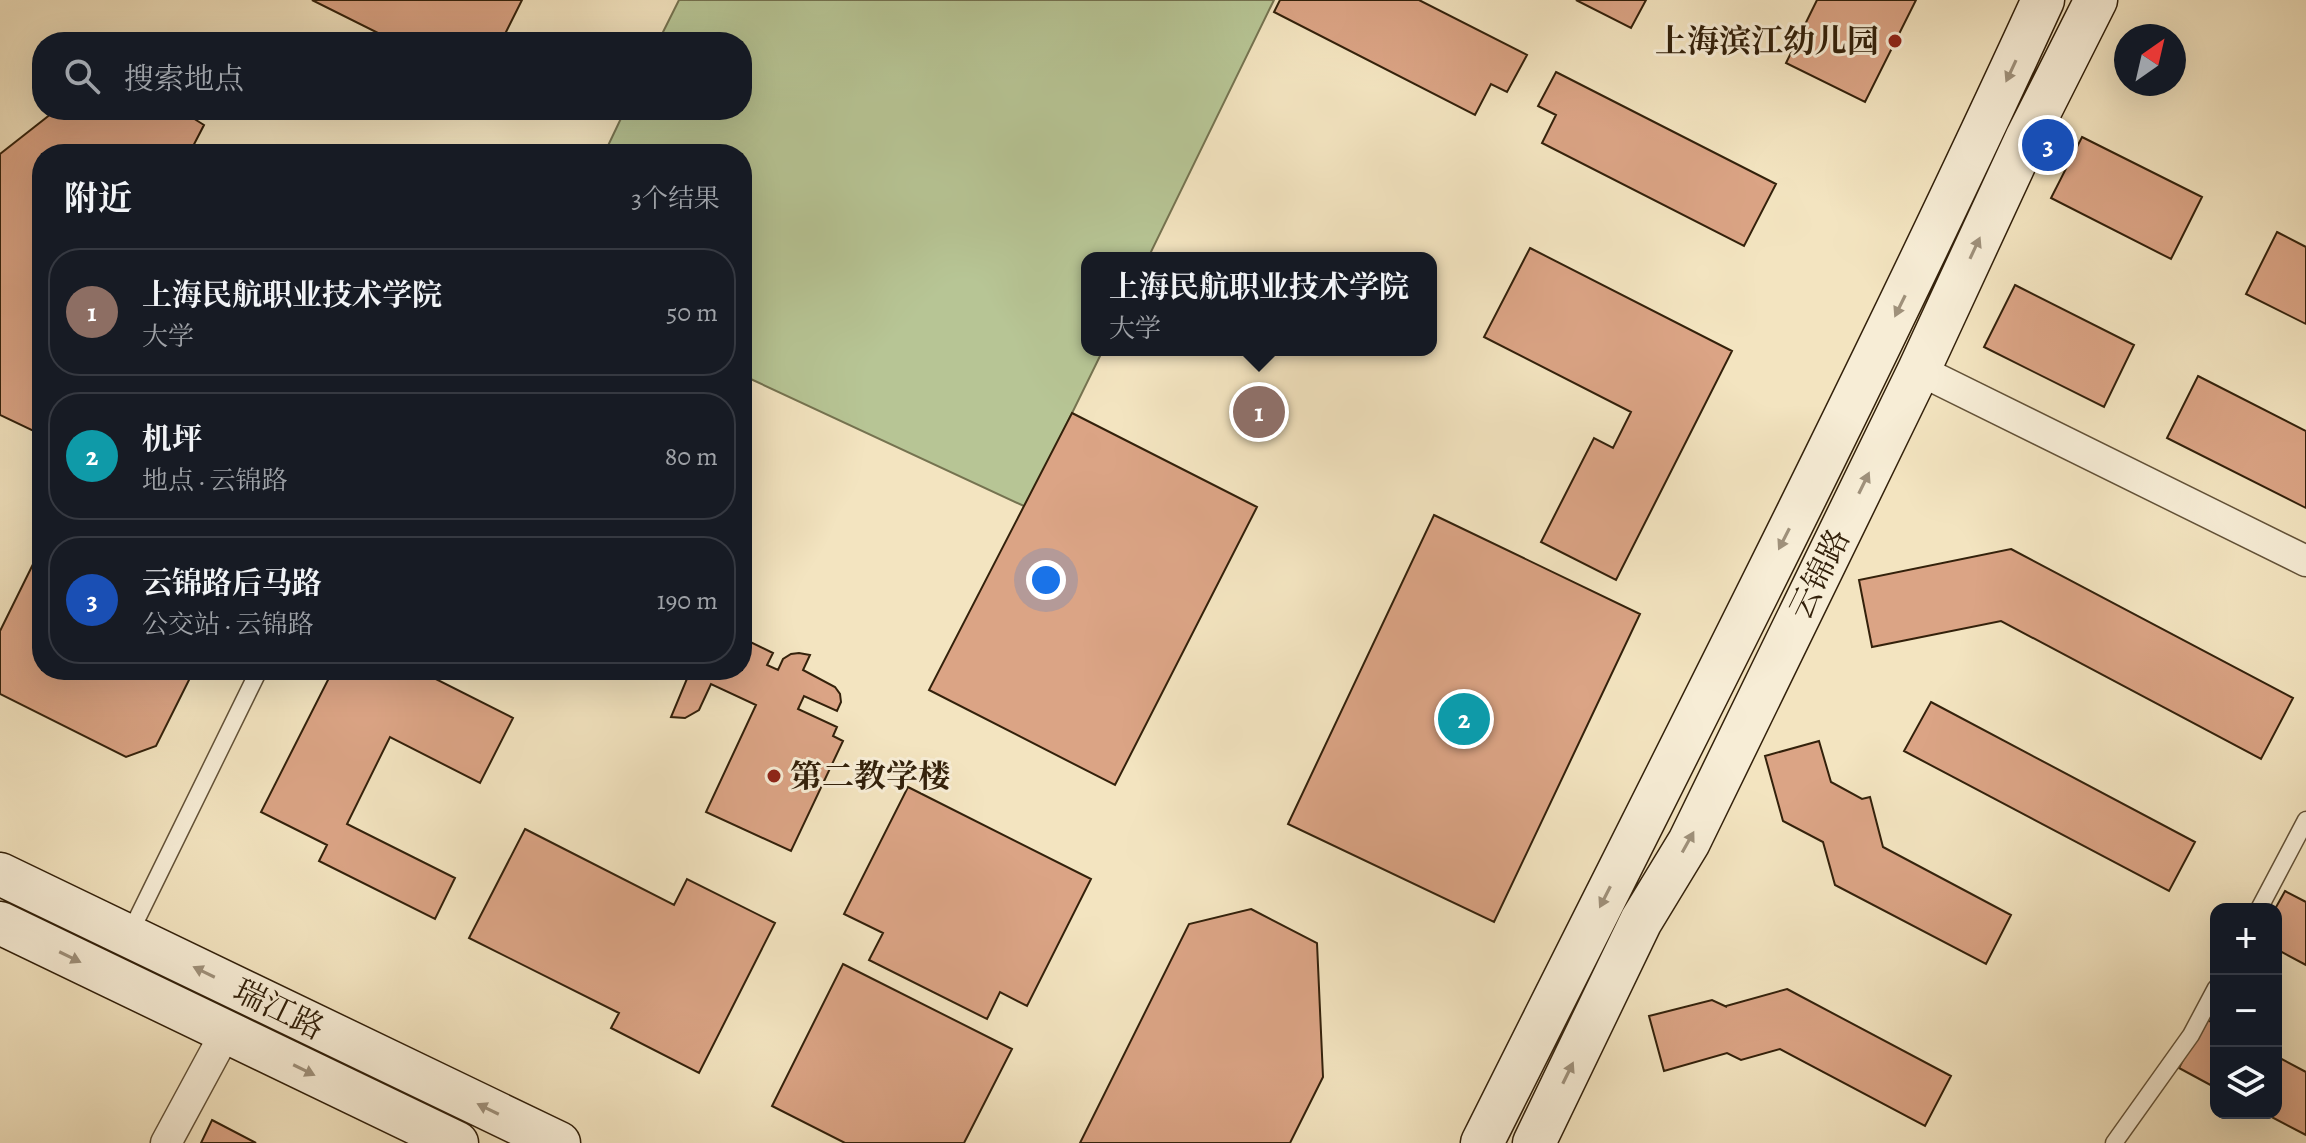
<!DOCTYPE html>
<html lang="zh">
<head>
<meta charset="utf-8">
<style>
  body { margin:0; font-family:Alegreya,"Noto Serif SC",serif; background:#20242c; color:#f1f3f6 }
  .controls { position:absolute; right:24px; bottom:24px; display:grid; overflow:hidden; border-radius:16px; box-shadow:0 8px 32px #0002 }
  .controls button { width:72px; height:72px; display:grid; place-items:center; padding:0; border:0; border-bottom:2px solid #363941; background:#171b24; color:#f1f3f6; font:40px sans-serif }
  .compass { position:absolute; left:2114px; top:24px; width:72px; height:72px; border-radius:50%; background:#171b24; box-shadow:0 8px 32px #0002; rotate:34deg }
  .you { position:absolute; left:1046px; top:580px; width:28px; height:28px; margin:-20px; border:6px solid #fff; border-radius:50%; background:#1a73e8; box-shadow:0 0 0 12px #1a73e833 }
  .badge { display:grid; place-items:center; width:52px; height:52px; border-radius:50%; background:#7c3aed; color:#fff; font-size:26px; font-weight:700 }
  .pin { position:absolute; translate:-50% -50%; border:4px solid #fff; box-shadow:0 2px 8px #0006 }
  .popup { position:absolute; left:1081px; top:252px; width:356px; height:104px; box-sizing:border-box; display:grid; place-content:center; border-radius:16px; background:#171b24; filter:drop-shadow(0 2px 6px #0005); font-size:26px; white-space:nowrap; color:#9ea1a6 }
  .popup b { font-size:30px; color:#f1f3f6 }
  .popup::after { content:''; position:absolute; left:50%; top:100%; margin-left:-16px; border:16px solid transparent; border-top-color:#171b24 }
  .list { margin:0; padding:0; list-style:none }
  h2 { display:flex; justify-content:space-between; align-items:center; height:104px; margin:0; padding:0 32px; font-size:34px }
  h2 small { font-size:26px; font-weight:400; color:#9ea1a6 }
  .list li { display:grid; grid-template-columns:52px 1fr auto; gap:24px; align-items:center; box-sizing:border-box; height:128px; margin:0 16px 16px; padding:0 16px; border:2px solid #363941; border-radius:32px }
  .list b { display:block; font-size:30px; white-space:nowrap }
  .list p { margin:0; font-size:26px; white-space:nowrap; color:#9ea1a6 }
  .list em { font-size:26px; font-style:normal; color:#9ea1a6 }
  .icon { flex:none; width:44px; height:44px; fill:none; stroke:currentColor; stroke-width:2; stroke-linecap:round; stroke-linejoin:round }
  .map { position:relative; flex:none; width:2306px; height:1143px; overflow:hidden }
  .search { position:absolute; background:#171b24; box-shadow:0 8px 32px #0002; left:32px; top:32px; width:720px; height:88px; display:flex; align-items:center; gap:20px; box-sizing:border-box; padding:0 28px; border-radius:32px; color:#9ea1a6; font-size:30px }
  .panel { position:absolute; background:#171b24; box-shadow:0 8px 32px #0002; left:32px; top:144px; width:720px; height:536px; border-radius:32px }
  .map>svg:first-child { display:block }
</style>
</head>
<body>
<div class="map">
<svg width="2306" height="1143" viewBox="0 0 2306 1143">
  <rect width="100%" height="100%" fill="#f3e4c0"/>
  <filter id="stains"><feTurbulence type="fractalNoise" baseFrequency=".0025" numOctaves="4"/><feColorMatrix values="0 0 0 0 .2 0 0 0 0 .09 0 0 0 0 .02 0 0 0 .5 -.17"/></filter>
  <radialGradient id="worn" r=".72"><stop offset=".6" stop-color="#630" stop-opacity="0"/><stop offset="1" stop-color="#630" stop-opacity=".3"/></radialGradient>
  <!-- green -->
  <path fill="#b7c595" stroke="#757350" stroke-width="2" d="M679,0H1274L1148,258H1087V350H1103L1026,507L742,375V154H604L625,110H742V42H658Z"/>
  <!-- building -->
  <path fill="#dba485" stroke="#33210b" stroke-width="2" d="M312,0H522L501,42H396Z
    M1280,0H1419L1527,55L1507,92L1491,84L1475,115L1274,12Z
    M1576,0H1646L1631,28Z
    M1817,0H1916L1865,102L1786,63Z
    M1556,72L1776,184L1744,246L1542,143L1556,115L1538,106Z
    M56,110H180L204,125L189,154H42V435L0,415V154Z
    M2082,137L2202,197L2171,259L2051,198Z
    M2277,232L2306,247V324L2246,294Z
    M1530,248L1732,351L1616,580L1541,542L1594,438L1613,448L1631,412L1484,337Z
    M2015,285L2134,345L2104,407L1984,347Z
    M2198,376L2306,431V508L2167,438Z
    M1072,413L1257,507L1115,785L929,690Z
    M1434,515L1640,614L1494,922L1288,824Z
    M42,546V670H194L156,746L126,757L0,694V631Z
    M2011,549L2293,698L2261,759L2001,621L1872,647L1859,580Z
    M742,638L773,653L767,665L778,670L783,659L791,654L799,653L810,655L803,670L835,687L840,694L841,702L837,711L804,696L798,709L837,727L833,736L843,741L791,851L706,812L756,705L711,684L699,710L685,718L671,717L689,674L680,670H742Z
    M333,670H418L513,718L480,783L390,737L347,824L455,878L435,919L319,861L327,845L261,812Z
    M1931,702L2195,842L2169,891L1904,751Z
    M1819,741L1831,782L1862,799L1870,797L1883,847L2011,915L1986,964L1835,885L1823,842L1783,821L1765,756Z
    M908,787L1091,879L1027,1006L1000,992L987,1019L869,960L883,933L844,914Z
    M525,829L674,905L687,879L775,923L699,1073L611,1028L619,1013L469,938Z
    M2285,891L2306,902V965L2276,949L2275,909Z
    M1251,909L1317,943L1323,1077L1290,1143H1080L1189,924Z
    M843,964L1012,1049L964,1143H845L772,1106Z
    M1787,989L1951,1076L1925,1126L1780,1049L1741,1060L1727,1053L1664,1071L1649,1016L1712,1000L1727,1007L1726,1006Z
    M2204,1018L2216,1025V1088L2179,1068Z
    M2276,1056L2306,1072V1135L2264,1113H2276Z
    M212,1120L256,1143H201Z"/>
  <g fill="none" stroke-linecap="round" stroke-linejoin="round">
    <defs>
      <path id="lane" d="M2259,909L2306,820
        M129,935L259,670
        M2114,1143L2191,1035L2216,988"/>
      <path id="street" d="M1919,370L2306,561
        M166,1143L226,1032"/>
      <path id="secondary" d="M0,874L559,1143
        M0,923L457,1143
        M1482,1143C1672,763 1866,386 2043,0
        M1534,1143L1641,921L1689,842L1919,370L2026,139L2096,0"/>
    </defs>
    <!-- lane casing -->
    <use href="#lane" stroke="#635238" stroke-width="19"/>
    <!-- street casing -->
    <use href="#street" stroke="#635238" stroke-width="33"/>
    <!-- secondary casing -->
    <use href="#secondary" stroke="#33210b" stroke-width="45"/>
    <!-- lane -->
    <use href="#lane" stroke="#f7edd6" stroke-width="16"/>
    <!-- street -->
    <use href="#street" stroke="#f7edd6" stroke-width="30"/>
    <!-- secondary -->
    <use href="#secondary" stroke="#f7edd6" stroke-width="42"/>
  </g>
  <!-- one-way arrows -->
  <defs><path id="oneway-solid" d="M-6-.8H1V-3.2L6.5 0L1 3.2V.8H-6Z" transform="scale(2)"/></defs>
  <g fill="#9f917b">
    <use href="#oneway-solid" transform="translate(2011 71) rotate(115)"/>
    <use href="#oneway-solid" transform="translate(1975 248) rotate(-65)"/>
    <use href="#oneway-solid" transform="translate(1900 306) rotate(116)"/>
    <use href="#oneway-solid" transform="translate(1864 483) rotate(-64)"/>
    <use href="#oneway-solid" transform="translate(1784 539) rotate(117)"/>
    <use href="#oneway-solid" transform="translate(1688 842) rotate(-61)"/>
    <use href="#oneway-solid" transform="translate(1605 897) rotate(117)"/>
    <use href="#oneway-solid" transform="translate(70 957) rotate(26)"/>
    <use href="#oneway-solid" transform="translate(204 972) rotate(-154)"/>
    <use href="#oneway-solid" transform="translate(304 1070) rotate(26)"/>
    <use href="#oneway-solid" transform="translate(1568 1073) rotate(-64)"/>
    <use href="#oneway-solid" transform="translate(488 1109) rotate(-154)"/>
  </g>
  <!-- markers -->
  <g fill="#8f2418" stroke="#f7edd6" stroke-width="3">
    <circle cx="1895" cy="41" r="8"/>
    <circle cx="774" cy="776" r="8"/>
  </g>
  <g text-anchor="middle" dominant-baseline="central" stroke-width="6" stroke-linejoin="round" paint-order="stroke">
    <!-- poi labels -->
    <g font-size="32" font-weight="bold" fill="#33210b" stroke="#f7edd6" text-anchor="end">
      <text x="1879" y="41">上海滨江幼儿园</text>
      <text x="790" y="776" text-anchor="start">第二教学楼</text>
    </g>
    <!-- street labels -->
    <g font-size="32" fill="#33210b" stroke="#f7edd6">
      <text transform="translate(1819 574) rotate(-64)">云锦路</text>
      <text transform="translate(279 1009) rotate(26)">瑞江路</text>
    </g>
  </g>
  <rect width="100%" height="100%" filter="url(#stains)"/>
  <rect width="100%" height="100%" fill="url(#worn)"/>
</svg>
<div class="controls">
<button>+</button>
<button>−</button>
<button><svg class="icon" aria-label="layers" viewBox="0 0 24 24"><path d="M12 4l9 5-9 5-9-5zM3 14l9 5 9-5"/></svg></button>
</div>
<svg class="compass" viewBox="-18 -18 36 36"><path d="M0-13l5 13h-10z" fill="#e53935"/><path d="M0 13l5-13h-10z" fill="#9ea1a6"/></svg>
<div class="you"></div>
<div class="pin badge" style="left:1259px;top:412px;background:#8d6e63">1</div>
<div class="popup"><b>上海民航职业技术学院</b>大学</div>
<div class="pin badge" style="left:1464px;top:719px;background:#0f9aa8">2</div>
<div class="pin badge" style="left:2048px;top:145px;background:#1a4fb4">3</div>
<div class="search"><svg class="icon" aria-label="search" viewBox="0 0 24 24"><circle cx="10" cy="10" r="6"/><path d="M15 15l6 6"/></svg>搜索地点</div>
<section class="panel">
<h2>附近<small>3个结果</small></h2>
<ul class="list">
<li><span class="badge" style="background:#8d6e63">1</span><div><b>上海民航职业技术学院</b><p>大学</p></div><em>50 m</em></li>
<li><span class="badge" style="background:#0f9aa8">2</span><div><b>机坪</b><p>地点 · 云锦路</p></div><em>80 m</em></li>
<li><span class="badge" style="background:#1a4fb4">3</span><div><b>云锦路后马路</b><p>公交站 · 云锦路</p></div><em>190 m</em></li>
</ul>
</section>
</div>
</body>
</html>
